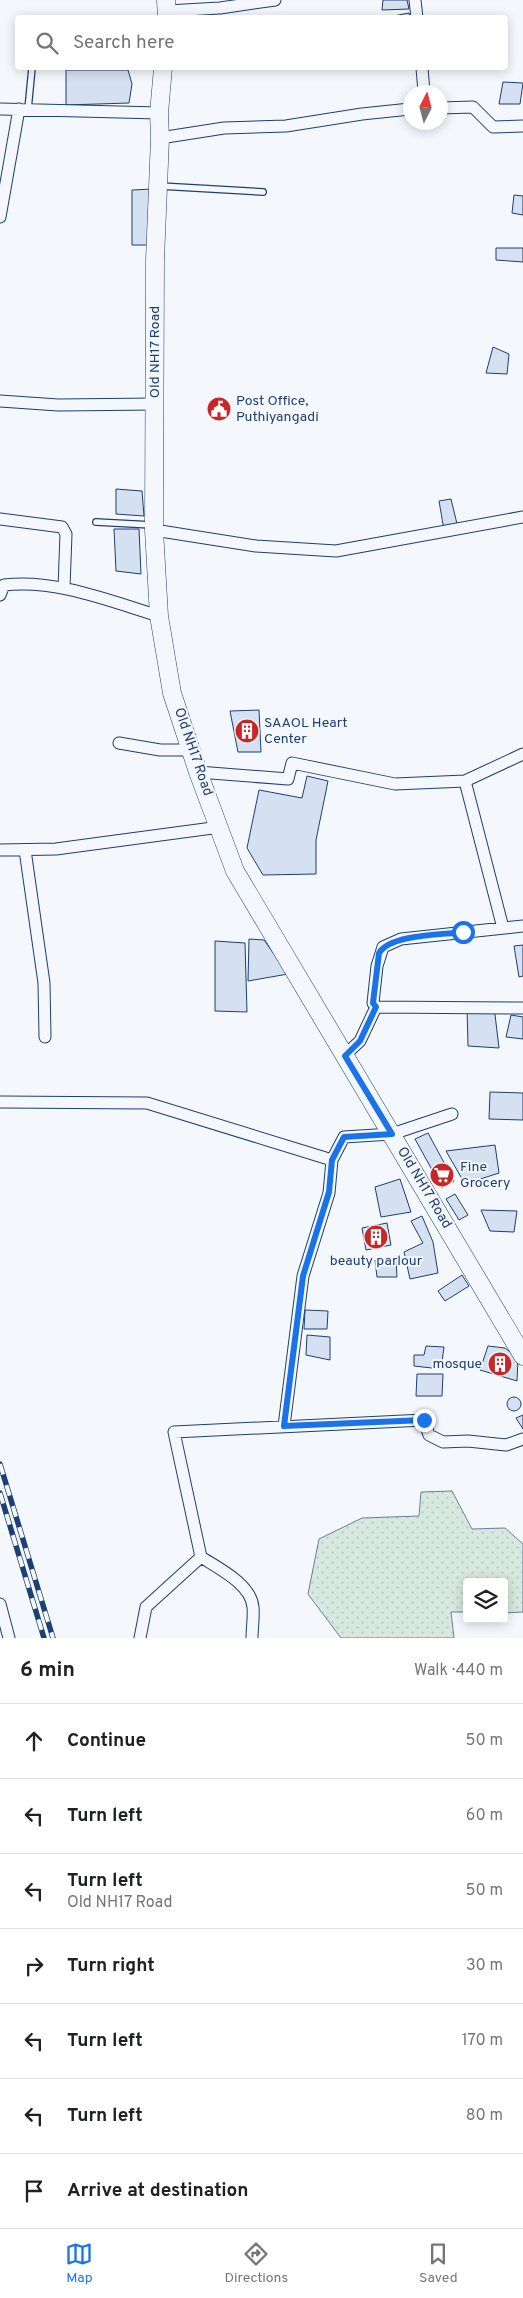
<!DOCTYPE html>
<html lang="en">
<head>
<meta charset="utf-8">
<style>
  body { margin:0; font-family:Overpass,sans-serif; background:#f2f2f2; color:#202124 }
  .controls { position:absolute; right:15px; bottom:15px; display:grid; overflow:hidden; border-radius:5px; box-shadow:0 2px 12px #0003 }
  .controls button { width:45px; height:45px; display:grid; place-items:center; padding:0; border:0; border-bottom:1px solid #e0e0e0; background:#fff; color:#202124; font:25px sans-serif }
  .compass { position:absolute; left:403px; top:85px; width:45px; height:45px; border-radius:50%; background:#fff; box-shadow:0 2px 12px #0003; rotate:6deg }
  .stop { position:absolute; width:15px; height:15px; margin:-11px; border:4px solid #1a73e8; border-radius:50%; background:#fff }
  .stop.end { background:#1a73e8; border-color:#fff; box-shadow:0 1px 5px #0008 }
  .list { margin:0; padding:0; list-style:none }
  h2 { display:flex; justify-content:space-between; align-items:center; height:65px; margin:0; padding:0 20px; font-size:21px }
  h2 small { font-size:16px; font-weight:400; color:#757577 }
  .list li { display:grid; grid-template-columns:32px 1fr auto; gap:15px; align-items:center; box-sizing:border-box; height:75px; padding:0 20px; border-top:1px solid #e0e0e0 }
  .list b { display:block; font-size:19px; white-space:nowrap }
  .list p { margin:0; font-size:16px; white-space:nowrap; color:#757577 }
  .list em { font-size:16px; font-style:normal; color:#757577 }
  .icon { flex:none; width:28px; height:28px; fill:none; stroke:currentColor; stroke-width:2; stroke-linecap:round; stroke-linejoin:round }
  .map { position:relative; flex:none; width:523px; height:1638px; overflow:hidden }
  .search { position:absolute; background:#fff; box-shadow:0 2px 12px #0003; left:15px; right:15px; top:15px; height:55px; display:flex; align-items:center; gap:12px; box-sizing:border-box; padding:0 18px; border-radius:5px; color:#757577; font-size:19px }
  .sheet { height:590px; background:#fff }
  nav { display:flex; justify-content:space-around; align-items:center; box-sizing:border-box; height:70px; border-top:1px solid #e0e0e0; background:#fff; font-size:14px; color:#757577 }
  nav a { display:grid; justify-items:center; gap:2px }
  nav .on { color:#1a73e8 }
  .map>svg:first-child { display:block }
</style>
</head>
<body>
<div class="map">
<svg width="523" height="1638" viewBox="0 0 523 1638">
  <defs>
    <pattern id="grass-dots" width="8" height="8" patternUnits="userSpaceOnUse" patternTransform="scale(1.25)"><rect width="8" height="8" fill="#d7e8df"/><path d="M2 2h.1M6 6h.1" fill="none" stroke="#b8c8c3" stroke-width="1.8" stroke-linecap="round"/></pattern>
  </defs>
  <rect width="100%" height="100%" fill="#f4f7fb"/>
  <!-- grass -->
  <path fill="url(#grass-dots)" stroke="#687fa3" d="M452,1491L472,1529L505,1528L523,1544V1612L504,1613V1582H467V1612H451L454,1638H341L308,1594L319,1539L362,1518L419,1516L421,1492Z"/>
  <!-- building -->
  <path fill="#d5e0f0" stroke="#1d3f73" d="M383,0H407L409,9L382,10Z
    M409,13L410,18L388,17Z
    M66,70H128L132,84L129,103L66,105Z
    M503,82L523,83L520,104H499Z
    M153,189V245H132V190Z
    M514,195L523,196V215L512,213Z
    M496,248H523V262L496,260Z
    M493,347L509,354L507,374L486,373Z
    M116,489L142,491L144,516L116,514Z
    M451,499L458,528L444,530L439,501Z
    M114,529H139L141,574L116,571Z
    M259,710L261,752H238L230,711Z
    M307,776L328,781L316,840V874L263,875L247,848L259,790L302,798Z
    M249,939L264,940L288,974L248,981Z
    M215,941L245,943L247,1012L215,1011Z
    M523,945V976L519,977L514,946Z
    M494,1006L499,1048L468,1046L467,1007Z
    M511,1015L523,1017V1039L506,1037Z
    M490,1092L523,1093V1120L489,1119Z
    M428,1133L454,1181L442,1188L415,1139Z
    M495,1145L499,1173L465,1184L446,1151Z
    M400,1179L411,1212L381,1217L375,1187Z
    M455,1194L468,1215L459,1220L446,1199Z
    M481,1210L517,1211L514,1232L490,1231Z
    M422,1216L433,1242L438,1273L410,1279L404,1252L423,1243L411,1221Z
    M387,1223L391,1245L366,1250L362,1228Z
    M375,1260L384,1264L396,1260L397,1277H377Z
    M462,1275L469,1286L445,1301L438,1291Z
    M305,1310L328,1311L327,1329H304Z
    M307,1335L330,1337V1360L306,1355Z
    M426,1346L444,1347L441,1369L414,1366V1355H424Z
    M488,1346L505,1348L518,1358L517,1381L480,1370Z
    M417,1374H443L442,1396H416Z
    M507 1404a7 7 0 1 1 14 0a7 7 0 1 1-14 0Z
    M523,1415V1429L516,1418Z"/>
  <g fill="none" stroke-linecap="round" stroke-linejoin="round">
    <defs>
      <path id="lane" d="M28,109L32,68
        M160,186L263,192
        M96,522L152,525"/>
      <path id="street" d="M415,0L417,18
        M167,11L220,8L275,0
        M422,68L424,92
        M440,108L473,107L493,127L523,126
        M0,109L159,113
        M160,138L224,128L286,126L362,114L410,109
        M0,217L19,109
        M0,401L58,405L156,404
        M0,519L62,527L66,534L64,588
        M154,530L256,546L336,551L523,517
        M0,595L4,585C56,579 110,601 159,616
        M119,743L160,750H191
        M198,772L288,779L292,763L395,784L465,781L523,754
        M465,781L503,928
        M0,850L56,849L220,827
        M25,850L44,983L45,1037
        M376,1007L523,1008
        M345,1055L360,1041L376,1007L373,1003L377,966L383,947L401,939L523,926
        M0,1102L147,1103L332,1160L344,1137L392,1134L452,1114
        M284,1426L303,1276L329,1193L332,1160
        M0,1604L9,1638
        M140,1638L146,1607L201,1557
        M252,1638C252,1628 254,1617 253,1607C251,1584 218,1568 201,1557L174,1432L424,1420L429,1435L443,1442L468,1441L506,1445L523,1439"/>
      <path id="primary" d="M166,0L167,18
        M163,68L159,113L160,138L155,260L154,530L159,616L172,693L198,772L235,871L523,1356"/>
    </defs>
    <!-- lane casing -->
    <use href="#lane" stroke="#1d3f73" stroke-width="8"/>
    <!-- street casing -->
    <use href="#street" stroke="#1d3f73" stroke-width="13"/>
    <!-- primary casing -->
    <use href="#primary" stroke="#1d3f73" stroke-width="19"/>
    <!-- lane -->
    <use href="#lane" stroke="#f4f7fb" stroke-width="5.5"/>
    <!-- street -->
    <use href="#street" stroke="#f4f7fb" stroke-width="11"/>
    <!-- primary -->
    <use href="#primary" stroke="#f4f7fb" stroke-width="18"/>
    <defs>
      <path id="rail" d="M0,1464L53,1638
        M0,1493L44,1638"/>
    </defs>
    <!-- rail casing -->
    <use href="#rail" stroke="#1d3f73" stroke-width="5.5"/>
    <!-- rail -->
    <use href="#rail" stroke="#f4f7fb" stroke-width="4" stroke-dasharray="11" stroke-linecap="butt"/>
  </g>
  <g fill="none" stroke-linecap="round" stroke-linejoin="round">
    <!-- route -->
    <path stroke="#1a73e8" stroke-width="6" d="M424,1420L284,1426L303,1276L329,1192L332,1160L344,1137L392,1134L345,1056L360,1041L376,1007L373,1003L379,953C391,934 442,935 463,932"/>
  </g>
  <!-- icons -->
  <defs>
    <symbol id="civic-disc" viewBox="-11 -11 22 22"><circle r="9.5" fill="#c62828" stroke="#f4f7fb"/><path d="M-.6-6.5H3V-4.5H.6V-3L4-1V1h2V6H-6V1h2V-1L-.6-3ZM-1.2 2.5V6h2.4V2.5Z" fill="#fff"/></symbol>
    <symbol id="building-disc" viewBox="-11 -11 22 22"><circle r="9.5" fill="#c62828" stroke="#f4f7fb"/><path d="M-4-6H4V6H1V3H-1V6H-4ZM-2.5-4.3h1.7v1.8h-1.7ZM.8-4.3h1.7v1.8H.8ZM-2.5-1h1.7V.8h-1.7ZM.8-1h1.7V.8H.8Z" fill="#fff"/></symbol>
    <symbol id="supermarket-disc" viewBox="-11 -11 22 22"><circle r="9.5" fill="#c62828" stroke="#f4f7fb"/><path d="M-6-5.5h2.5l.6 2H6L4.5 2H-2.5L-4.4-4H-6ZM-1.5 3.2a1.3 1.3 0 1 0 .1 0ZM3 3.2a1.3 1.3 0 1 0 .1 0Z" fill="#fff"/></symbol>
  </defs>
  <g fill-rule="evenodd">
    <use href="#civic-disc" x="205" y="395" width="28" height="28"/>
    <use href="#building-disc" x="233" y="717" width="28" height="28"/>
    <use href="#supermarket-disc" x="428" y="1161" width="28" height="28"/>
    <use href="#building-disc" x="362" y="1223" width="28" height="28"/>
    <use href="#building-disc" x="486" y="1350" width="28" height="28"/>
  </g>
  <g text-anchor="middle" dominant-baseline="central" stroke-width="4" stroke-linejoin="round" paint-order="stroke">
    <!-- street labels -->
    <g font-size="14" fill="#1d3f73" stroke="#f4f7fb">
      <text transform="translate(155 352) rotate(-90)">Old NH17 Road</text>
      <text transform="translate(193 752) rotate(71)">Old NH17 Road</text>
      <text transform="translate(424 1188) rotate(59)">Old NH17 Road</text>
    </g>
    <!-- poi labels -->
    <g font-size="14" fill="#1d3f73" stroke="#f4f7fb" text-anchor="start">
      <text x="236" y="401">Post Office,<tspan x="236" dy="16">Puthiyangadi</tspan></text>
      <text x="264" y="723">SAAOL Heart<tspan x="264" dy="16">Center</tspan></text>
      <text x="460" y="1167">Fine<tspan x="460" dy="16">Grocery</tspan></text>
      <text x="376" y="1261" text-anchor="middle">beauty parlour</text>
      <text x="482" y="1364" text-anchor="end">mosque</text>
    </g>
  </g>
</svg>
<div class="controls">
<button><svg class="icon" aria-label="layers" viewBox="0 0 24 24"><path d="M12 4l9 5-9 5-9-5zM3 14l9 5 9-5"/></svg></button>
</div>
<svg class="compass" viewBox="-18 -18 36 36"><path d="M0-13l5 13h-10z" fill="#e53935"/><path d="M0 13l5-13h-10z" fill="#757577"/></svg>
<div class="stop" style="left:463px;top:932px"></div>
<div class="stop end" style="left:424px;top:1420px"></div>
<div class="search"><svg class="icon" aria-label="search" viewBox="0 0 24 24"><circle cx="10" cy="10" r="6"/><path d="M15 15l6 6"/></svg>Search here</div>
</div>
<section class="sheet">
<h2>6 min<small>Walk · 440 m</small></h2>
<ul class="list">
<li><svg class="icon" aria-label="ahead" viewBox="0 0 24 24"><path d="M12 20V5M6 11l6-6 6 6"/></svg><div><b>Continue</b></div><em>50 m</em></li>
<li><svg class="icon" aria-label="left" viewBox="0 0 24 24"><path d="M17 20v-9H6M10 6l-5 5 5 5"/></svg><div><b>Turn left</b></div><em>60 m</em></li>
<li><svg class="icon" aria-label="left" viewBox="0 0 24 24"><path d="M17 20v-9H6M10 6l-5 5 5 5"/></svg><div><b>Turn left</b><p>Old NH17 Road</p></div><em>50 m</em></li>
<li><svg class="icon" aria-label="right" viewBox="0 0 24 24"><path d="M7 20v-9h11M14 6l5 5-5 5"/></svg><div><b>Turn right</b></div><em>30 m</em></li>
<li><svg class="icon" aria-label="left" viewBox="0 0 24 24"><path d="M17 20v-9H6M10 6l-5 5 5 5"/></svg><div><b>Turn left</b></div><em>170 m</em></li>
<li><svg class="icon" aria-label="left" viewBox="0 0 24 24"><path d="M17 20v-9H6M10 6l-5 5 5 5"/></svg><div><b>Turn left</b></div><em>80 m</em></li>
<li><svg class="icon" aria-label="arrive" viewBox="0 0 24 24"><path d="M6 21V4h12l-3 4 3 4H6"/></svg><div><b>Arrive at destination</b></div></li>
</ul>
</section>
<nav>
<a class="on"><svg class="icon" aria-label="map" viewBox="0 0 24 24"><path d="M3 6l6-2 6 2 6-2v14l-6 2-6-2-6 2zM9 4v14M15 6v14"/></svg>Map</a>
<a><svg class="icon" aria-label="directions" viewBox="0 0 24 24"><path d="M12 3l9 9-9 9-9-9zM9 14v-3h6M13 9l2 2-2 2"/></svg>Directions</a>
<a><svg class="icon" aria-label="saved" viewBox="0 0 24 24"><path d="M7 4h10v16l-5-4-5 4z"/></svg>Saved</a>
</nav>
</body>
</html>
